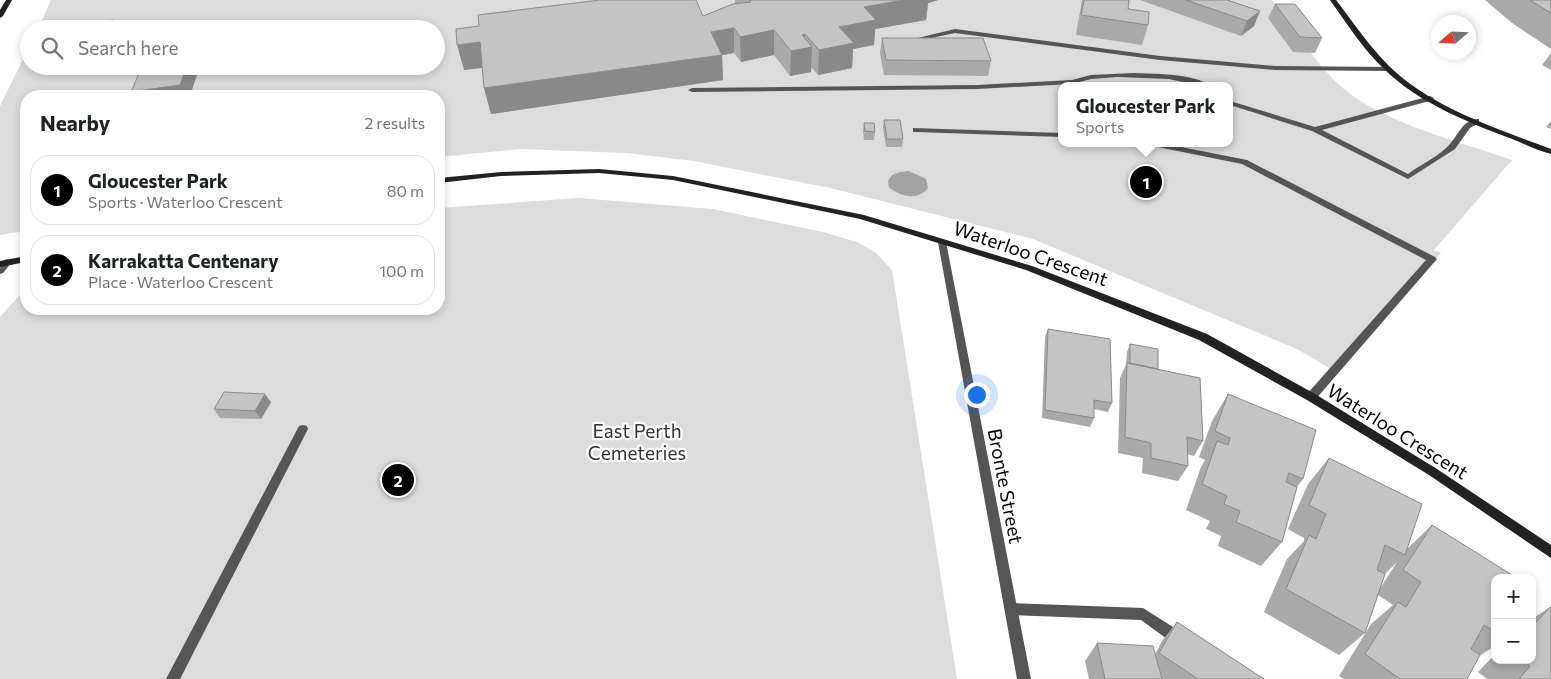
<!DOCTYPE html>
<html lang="en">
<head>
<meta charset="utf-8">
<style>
  body { margin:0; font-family:Commissioner,sans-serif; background:#f6f6f6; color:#202124 }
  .controls { position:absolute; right:15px; bottom:15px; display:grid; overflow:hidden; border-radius:10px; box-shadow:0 2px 8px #0003 }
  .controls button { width:45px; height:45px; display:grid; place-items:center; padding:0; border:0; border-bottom:1px solid #e0e0e0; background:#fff; color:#202124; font:25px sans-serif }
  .compass { position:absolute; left:1431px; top:15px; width:45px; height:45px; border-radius:50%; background:#fff; box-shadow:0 2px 8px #0003; rotate:251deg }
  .you { position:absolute; left:976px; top:394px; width:18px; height:18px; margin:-12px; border:4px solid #fff; border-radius:50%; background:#1a73e8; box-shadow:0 0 0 8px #1a73e833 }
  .badge { display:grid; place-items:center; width:32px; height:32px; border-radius:50%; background:#000; color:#fff; font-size:16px; font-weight:700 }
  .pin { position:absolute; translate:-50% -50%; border:2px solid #fff; box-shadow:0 1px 5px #0006 }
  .popup { position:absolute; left:1058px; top:82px; width:175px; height:65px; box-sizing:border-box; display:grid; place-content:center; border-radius:10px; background:#fff; filter:drop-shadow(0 1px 4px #0005); font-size:16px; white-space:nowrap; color:#757577 }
  .popup b { font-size:19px; color:#202124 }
  .popup::after { content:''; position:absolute; left:50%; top:100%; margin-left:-10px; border:10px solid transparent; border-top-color:#fff }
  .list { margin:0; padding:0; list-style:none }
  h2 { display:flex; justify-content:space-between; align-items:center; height:65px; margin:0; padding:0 20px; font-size:21px }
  h2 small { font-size:16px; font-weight:400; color:#757577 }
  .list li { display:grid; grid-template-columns:32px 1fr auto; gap:15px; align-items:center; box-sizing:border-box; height:70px; margin:0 10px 10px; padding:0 10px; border:1px solid #e0e0e0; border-radius:20px }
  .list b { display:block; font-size:19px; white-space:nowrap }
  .list p { margin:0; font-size:16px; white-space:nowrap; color:#757577 }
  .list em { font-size:16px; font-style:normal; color:#757577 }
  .icon { flex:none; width:28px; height:28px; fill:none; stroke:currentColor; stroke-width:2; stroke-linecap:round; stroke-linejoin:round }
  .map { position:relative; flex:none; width:1551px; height:679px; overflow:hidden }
  .search { position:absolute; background:#fff; box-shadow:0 2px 8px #0003; left:20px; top:20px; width:425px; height:55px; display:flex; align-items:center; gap:12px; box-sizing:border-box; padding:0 18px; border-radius:28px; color:#757577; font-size:19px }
  .panel { position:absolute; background:#fff; box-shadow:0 2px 8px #0003; left:20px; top:90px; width:425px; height:225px; border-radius:20px }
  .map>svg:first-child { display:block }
</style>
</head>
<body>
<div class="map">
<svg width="1551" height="679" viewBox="0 0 1551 679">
  <rect width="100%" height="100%" fill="#fff"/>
  <!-- green -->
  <path fill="#dcdcdc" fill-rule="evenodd" d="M51,0H1272C1292,26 1310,55 1333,79C1373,121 1458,141 1512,160L1434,250L1441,253L1336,372L1297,349L1033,239L830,188L694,161L626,153L520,149L439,157V96H26V231L0,235V106L29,47V66H436V29H38ZM1062,86H1230V143H1062Z
    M579,198L713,209L823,232L857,242L876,253L892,270L957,679H0V317L26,288V309H439V208Z"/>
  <!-- water -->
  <path fill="#a3a3a3" d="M909,171L926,179L928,188C918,201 900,197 889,187L888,181L892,175L900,172Z"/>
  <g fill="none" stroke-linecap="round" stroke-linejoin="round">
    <!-- lane -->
    <path fill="#555" fill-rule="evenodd" d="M955,29L1160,56L1275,66L1388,67L1392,69L1388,71L1275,70L1160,60L955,33L908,43L905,41Z
      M1134,73C1156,74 1193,73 1211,86H1201L1169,79L1117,77L1091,79L1072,84L977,89L692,92L688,90L692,88L977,85L1072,80L1091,75Z
      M1430,96L1434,98L1433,100L1322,130L1408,174C1420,165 1441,155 1450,144C1458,135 1464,118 1479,119V123L1470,128L1455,149L1408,179L1312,131L1230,105V101L1315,127Z
      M913,128L1062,133V137L916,132H913Z
      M1144,143H1161L1247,160L1435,257L1437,259L1315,400H1307L1306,397L1307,394L1426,260L1242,164L1148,145Z
      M303,425L307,426L308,429L180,679H166L299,426Z
      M1012,603L1143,608L1184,634L1186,639L1184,644L1179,645L1174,644L1141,620L1012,615L1007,613L1006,609L1007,605Z"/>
    <!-- street -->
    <path fill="#555" fill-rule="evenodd" d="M942,239L946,242L1031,679H1017L938,242Z
      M7,259L12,262L3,273L0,274C0,267 0,261 7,259Z"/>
    <!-- secondary -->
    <path fill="#222" fill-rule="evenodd" d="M6,0H12L3,16L0,18V10Z
      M1330,0H1336C1353,22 1369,46 1389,66C1432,108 1496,128 1551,149V154C1538,151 1525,144 1512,139C1467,122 1419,103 1384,69C1363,49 1347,24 1330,0Z
      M599,169L673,176L864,215L1032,266L1207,334L1315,394L1437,469L1551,545V558L1429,475L1307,400L1199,340L1026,270L860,219L673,180L599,173L501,176L439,183V178L501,172Z
      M26,256V262L0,267V261Z"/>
  </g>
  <!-- wall -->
  <path fill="#a9a9a9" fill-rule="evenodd" d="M735,0H938L928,3L926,20L875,29L874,45L853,49L852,68L818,75L811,67V72L790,76L774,55L741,62L734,53L722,55L723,80L491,114L484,88L482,68L464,70L479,26L703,16L735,4Z
    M1082,0H1129L1128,9L1148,25L1142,45L1076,35Z
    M1140,0H1227L1260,11L1254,26L1241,36Z
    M1485,0H1551V49L1512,23Z
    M1275,4L1322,38L1315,53L1293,52L1268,18Z
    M882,38L991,61L988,76L884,75L880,53Z
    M1551,53V70L1542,65Z
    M884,120L903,139L902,147H886L883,128Z
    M1551,121V129L1546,127Z
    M864,123L875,132L874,140H864L863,131Z
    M1048,329L1112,403L1108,412L1094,409V418L1090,427L1042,418L1045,337Z
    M1130,344L1158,369L1203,441L1194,456L1187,454L1188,466L1178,481L1142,473L1143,458L1118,453L1120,378L1126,365L1127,352Z
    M1228,394L1303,479L1297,487L1282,542L1261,566L1218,546L1221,536L1206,529L1210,521L1186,510L1201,467L1205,460L1199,457L1212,421Z
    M271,402L261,419L220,418L214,409Z
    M1329,458L1407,549L1432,525L1495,578V646L1478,657L1467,679H1344L1339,676L1371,624L1393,605L1378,595L1365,633L1339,655L1264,612L1287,559L1304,541V538L1288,529L1308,484ZM1397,562L1379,590L1385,574Z
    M1550,607L1551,679H1487L1478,672L1495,654V660H1532V619Z
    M1177,622L1264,679H1089L1085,661L1097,643L1155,654L1162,641Z"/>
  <!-- shaded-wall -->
  <path fill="#898989" d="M904,0H938L928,3L926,20L875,29L874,45L853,49L852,68L818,75L819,50L839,27L864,7Z
    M1260,11L1254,26L1241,36L1247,21Z
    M113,20L117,28V29H110Z
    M734,28V53L722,55L723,80L491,114L484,88L711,32Z
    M774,30V55L741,62L740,37Z
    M805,34V48L812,47L811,72L790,76L791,51L802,35Z
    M480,42L487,67L464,70L457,45Z
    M187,66H200L190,96H134L131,92Z
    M265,394L271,402L261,419L255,411Z"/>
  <!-- building -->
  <path fill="#c4c4c4" stroke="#898989" d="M600,0H696L703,16L733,4L751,2L750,0H904L864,7L876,20L839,27L854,43L819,50L805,34L802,35L812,47L791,51L774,30L740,37L734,28L711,32L722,55L484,88L480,42L457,45L456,29L479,26L478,15Z
    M1084,0H1129L1128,9L1149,12L1148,25L1081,15Z
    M1186,0H1227L1260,11L1247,21Z
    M1530,0H1551V13Z
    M1275,4H1295L1322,38L1300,37Z
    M113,20L110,29H86L87,24Z
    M882,38H983L991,61L886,60Z
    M142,66H187L180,85L131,92Z
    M884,120H900L903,139H887Z
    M864,123H874L875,132L865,131Z
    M1048,329L1110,339L1112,403L1094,400V418L1045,410Z
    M1130,344L1158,349V369L1130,363Z
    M1127,363L1200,378L1203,441L1187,437L1188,466L1151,458V443L1125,437Z
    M224,392L265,394L255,411L214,409Z
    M1228,394L1316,430L1303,479L1289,473L1286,482L1297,487L1282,542L1236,522L1240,511L1224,504L1227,496L1202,484L1217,441L1228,445L1230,438L1215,431Z
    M1329,458L1422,504L1405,555L1385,545L1377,570L1385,574L1365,633L1286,589L1309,535L1316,539L1326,514L1309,505Z
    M1432,525L1517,578H1495V632L1484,625L1471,649L1480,655L1467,679H1400L1365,654L1398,602L1406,607L1421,582L1403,570Z
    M1550,607L1551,608V679H1519L1530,666L1523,660H1532V627Z
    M1177,622L1264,679H1198L1159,653Z
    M1097,643L1153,646L1162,679H1105Z"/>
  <g text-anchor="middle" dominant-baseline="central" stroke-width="4.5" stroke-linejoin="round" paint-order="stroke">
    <!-- street labels -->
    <g font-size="19" fill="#000" stroke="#fff">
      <text transform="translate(1031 253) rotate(19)">Waterloo Crescent</text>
      <text transform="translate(1398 431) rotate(32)">Waterloo Crescent</text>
      <text transform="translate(1006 486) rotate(79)">Bronte Street</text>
    </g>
    <!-- park labels -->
    <g font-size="19" fill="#333" stroke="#fff">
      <text x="637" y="430">East Perth<tspan x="637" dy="22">Cemeteries</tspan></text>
    </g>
  </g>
</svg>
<div class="controls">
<button>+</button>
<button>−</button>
</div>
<svg class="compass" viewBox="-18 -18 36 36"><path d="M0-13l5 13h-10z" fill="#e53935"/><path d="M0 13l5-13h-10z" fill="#757577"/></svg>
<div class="you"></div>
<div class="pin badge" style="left:1146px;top:182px">1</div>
<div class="popup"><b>Gloucester Park</b>Sports</div>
<div class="pin badge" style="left:398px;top:480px">2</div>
<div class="search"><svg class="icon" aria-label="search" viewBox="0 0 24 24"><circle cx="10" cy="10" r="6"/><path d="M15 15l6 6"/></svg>Search here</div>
<section class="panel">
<h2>Nearby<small>2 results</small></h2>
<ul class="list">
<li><span class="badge">1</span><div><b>Gloucester Park</b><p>Sports · Waterloo Crescent</p></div><em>80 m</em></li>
<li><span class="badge">2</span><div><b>Karrakatta Centenary</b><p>Place · Waterloo Crescent</p></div><em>100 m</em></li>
</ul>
</section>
</div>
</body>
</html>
